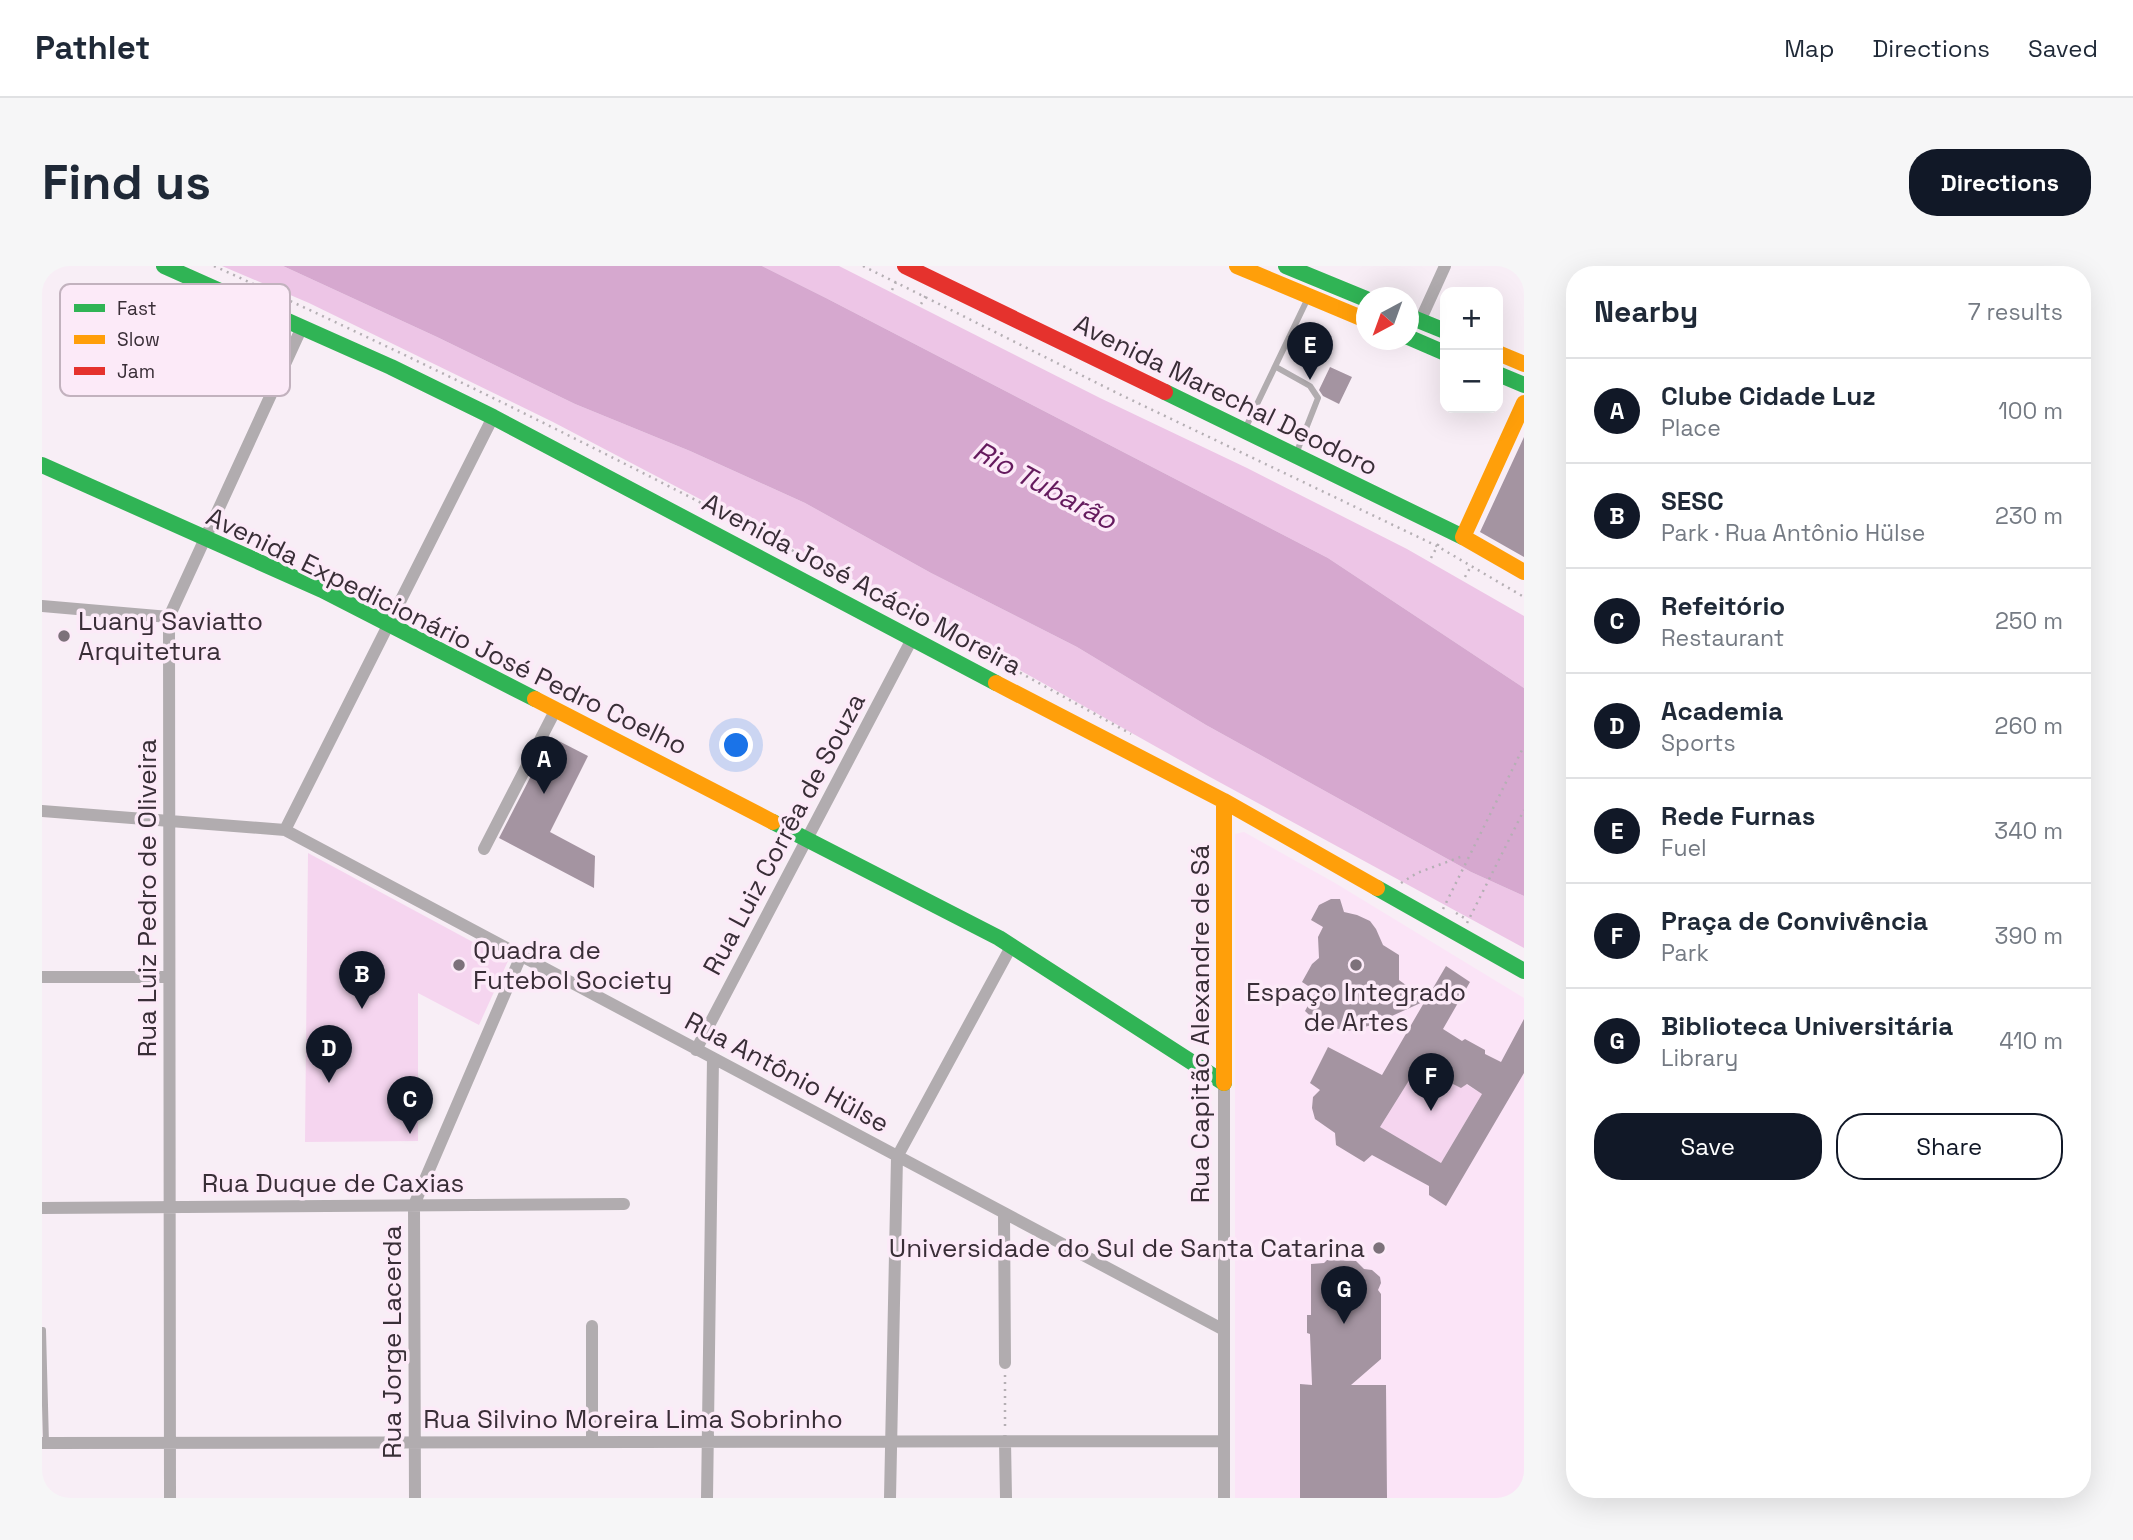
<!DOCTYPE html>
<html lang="en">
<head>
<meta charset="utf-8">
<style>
  body { margin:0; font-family:"Space Grotesk",sans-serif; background:#f6f6f7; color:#1f2937 }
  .controls { position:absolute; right:21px; top:21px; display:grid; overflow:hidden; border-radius:14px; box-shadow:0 7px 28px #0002 }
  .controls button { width:63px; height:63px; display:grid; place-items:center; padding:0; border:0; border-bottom:2px solid #e0e1e3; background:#fff; color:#1f2937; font:35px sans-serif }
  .compass { position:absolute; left:1314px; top:21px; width:63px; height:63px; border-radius:50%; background:#fff; box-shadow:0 7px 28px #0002; rotate:221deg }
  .you { position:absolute; left:695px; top:480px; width:24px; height:24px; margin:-18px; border:5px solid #fff; border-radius:50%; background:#1a73e8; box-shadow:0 0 0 10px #1a73e833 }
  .badge { display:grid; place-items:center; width:46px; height:46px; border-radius:50%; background:#111827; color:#fff; font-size:23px; font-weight:700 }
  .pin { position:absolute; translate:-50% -58px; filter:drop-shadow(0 2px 4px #0008) }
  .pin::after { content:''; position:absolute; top:37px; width:24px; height:21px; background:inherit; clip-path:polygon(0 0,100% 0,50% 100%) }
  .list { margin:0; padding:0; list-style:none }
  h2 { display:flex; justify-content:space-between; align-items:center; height:91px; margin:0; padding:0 28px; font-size:30px }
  h2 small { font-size:23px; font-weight:400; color:#747a83 }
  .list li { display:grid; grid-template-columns:46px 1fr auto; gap:21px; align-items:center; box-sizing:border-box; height:105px; padding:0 28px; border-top:2px solid #e0e1e3 }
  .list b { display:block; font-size:26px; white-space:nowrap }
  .list p { margin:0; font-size:23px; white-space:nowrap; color:#747a83 }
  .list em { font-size:23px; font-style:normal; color:#747a83 }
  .actions { display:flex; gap:14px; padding:21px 28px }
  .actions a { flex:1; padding:16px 0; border:2px solid #111827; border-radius:28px; text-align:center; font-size:24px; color:#111827 }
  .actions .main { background:#111827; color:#fff }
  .map { position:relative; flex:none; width:1482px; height:1232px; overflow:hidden; border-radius:28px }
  header { display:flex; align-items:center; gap:42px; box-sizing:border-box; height:98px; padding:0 35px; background:#fff; border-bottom:2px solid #e0e1e3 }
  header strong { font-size:33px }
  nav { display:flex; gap:38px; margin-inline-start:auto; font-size:24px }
  .intro { display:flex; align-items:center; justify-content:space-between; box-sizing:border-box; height:168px; padding:0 42px }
  h1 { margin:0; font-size:49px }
  .button { padding:18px 32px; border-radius:28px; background:#111827; color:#fff; font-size:24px; font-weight:700 }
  main { display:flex; gap:42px; padding:0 42px }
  aside { flex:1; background:#fff; border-radius:28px; box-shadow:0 7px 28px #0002 }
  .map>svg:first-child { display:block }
</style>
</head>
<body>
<header>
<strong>Pathlet</strong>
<nav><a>Map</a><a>Directions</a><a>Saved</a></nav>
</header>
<div class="intro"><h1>Find us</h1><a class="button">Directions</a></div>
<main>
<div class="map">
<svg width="1482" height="1232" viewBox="0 0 1482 1232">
  <rect width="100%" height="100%" fill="#f8eef6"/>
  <!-- built -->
  <path fill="#fbe4f7" d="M1202,566L1293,617L1482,732V1232H1193V568Z"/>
  <!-- green -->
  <path fill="#f5d5ef" d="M266,587L466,695L437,759L376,727V875L263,876Z
    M1381,792L1440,828L1399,897L1338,861Z"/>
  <!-- forest -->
  <path fill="#edc5e6" d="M180,0H241L395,71L533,138L648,185L763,237L889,307L1035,381L1164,459L1429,606L1482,630V682L1168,511L885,352L511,156L267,37Z
    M720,0H797L1058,132L1205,202L1365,283L1482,350V422L1286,292L784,32Z"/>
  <!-- water -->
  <path fill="#d6a8cf" d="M241,0H720L784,32L1286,292L1482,422V630L1429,606L1164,459L1035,381L889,307L763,237L648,185L533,138L395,71Z"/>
  <!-- building -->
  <path fill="#a494a1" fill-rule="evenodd" d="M1288,101L1310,111L1297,138L1281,130L1277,124Z
    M1482,171V291L1438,266Z
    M509,471L546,490L508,566L553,590L552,622L457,572Z
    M1289,633H1298L1302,646L1315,649L1328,655L1334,663L1341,679L1357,689V714L1384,734L1404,700L1428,716L1401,763L1420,775L1423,773L1443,784V788L1459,796L1482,753V807L1404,940L1387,929V920L1330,889L1322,896L1294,879L1293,867L1273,853L1270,842L1271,831L1278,824L1268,817L1286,781L1340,809L1383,735L1330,759L1306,765L1278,759L1263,745L1274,725L1260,716L1270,698L1277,692L1276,671L1281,661L1269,654L1277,639ZM1381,792L1403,805L1401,813L1419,822L1425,818L1440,828L1399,897L1338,861Z
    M1285,994L1314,995L1322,1003L1330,1004L1338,1011L1339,1017L1336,1024L1339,1028V1093L1309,1119H1344L1345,1232H1258V1118L1270,1119L1268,1068L1265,1067V1049H1269V998L1282,997Z"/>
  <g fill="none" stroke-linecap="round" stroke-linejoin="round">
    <!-- path -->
    <path stroke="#b5afb4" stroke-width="2.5" stroke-dasharray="2 5" stroke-linecap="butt" d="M172,0C485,142 789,301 1089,468
      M821,0L1077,128L1395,280L1482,331
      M850,24L856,12
      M879,38L886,26
      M1389,292L1398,275
      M1423,311L1429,300
      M1359,617L1375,607L1421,590
      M1401,643L1482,480
      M1414,647L1424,653L1423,655
      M1425,657L1482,544
      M963,1109V1162"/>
    <!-- lane -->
    <path stroke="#b1acaf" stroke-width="6" d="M1234,101L1268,120L1276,132L1254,188
      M1203,163L1265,34
      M1,1064L4,1177"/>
    <!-- street -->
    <path stroke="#b1acaf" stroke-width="12" d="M1378,55L1403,0
      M0,340L127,351
      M0,545L243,564L1182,1064
      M243,564L451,151
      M442,583L514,443
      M0,711H127
      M654,784L870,373
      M0,942L582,938
      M962,948L963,1097
      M550,1060V1176
      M963,1175L964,1232
      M0,1177L1182,1175
      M128,1232L127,351L260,61
      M373,1232L372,939L479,690
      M665,1232L671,792
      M848,1232L855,891L970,679
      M1182,1232V817"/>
    <!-- fast -->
    <path stroke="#30b455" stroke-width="16" d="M122,0L349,101L451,151L954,417
      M1244,0L1324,33
      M1366,50L1403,65
      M1366,71L1403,87
      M1456,108L1482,119
      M1123,126L1421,271
      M0,199L280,324L493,433
      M731,556L957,672L1182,817
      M1335,622L1482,705"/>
    <!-- slow -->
    <path stroke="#ff9f0a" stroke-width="16" d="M1195,0L1324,54
      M1456,87L1482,98
      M1482,137L1421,271L1482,306
      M954,417L1182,535L1335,622
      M493,433L731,556
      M1182,535V817"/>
    <!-- jam -->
    <path stroke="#e5322d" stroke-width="16" d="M863,0L1123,126"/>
  </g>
  <!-- markers -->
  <g fill="#7c717a" stroke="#fceaf8" stroke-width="2.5">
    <circle cx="22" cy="370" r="7"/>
    <circle cx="417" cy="699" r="7"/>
    <circle cx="1314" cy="699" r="7"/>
    <circle cx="1337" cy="982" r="7"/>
  </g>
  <g text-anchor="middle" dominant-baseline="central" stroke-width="7" stroke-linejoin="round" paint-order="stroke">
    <!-- street labels -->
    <g font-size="26" fill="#392e37" stroke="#fceaf8">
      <text transform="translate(1184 129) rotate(26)">Avenida Marechal Deodoro</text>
      <text transform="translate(820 318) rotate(28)">Avenida José Acácio Moreira</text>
      <text transform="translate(405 365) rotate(26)">Avenida Expedicionário José Pedro Coelho</text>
      <text transform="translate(742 568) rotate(-62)">Rua Luiz Corrêa de Souza</text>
      <text transform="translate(105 632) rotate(-90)">Rua Luiz Pedro de Oliveira</text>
      <text transform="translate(1158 758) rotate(-90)">Rua Capitão Alexandre de Sá</text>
      <text transform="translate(745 806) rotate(28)">Rua Antônio Hülse</text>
      <text x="291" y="917">Rua Duque de Caxias</text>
      <text transform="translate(350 1076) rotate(-90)">Rua Jorge Lacerda</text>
      <text x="591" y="1153">Rua Silvino Moreira Lima Sobrinho</text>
    </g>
    <!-- poi labels -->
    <g font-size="26" fill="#392e37" stroke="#fceaf8" text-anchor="start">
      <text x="36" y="355">Luany Saviatto<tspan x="36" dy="30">Arquitetura</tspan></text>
      <text x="431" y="684">Quadra de<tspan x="431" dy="30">Futebol Society</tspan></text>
      <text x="1314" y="726" text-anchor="middle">Espaço Integrado<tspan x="1314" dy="30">de Artes</tspan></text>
      <text x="1323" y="982" text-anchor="end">Universidade do Sul de Santa Catarina</text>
    </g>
    <!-- water labels -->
    <g font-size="28" font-style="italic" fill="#641a5d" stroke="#fceaf8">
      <text transform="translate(1003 219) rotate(28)">Rio Tubarão</text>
    </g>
  </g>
  <!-- legend -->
  <rect x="18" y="18" width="230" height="112" rx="10" fill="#fceaf8" stroke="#c2b2be" stroke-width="2"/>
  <rect x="32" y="38" width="31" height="8" fill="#30b455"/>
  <rect x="32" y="69" width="31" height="9" fill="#ff9f0a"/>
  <rect x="32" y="101" width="31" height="8" fill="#e5322d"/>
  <g font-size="19" fill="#392e37">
    <text x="75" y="49">Fast</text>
    <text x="75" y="80">Slow</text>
    <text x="75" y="112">Jam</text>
  </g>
</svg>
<div class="controls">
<button>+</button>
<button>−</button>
</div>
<svg class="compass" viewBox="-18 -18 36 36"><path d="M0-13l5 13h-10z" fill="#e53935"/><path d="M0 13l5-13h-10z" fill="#747a83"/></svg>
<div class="you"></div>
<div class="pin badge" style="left:502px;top:528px">A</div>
<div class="pin badge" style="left:320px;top:743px">B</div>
<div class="pin badge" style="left:368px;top:868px">C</div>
<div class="pin badge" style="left:287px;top:817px">D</div>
<div class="pin badge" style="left:1268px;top:114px">E</div>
<div class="pin badge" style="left:1389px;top:845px">F</div>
<div class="pin badge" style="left:1302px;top:1058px">G</div>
</div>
<aside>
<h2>Nearby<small>7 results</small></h2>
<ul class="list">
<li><span class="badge">A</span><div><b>Clube Cidade Luz</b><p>Place</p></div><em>100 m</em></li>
<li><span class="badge">B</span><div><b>SESC</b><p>Park · Rua Antônio Hülse</p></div><em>230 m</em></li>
<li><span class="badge">C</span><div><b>Refeitório</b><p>Restaurant</p></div><em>250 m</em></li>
<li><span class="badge">D</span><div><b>Academia</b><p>Sports</p></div><em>260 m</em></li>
<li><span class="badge">E</span><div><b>Rede Furnas</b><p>Fuel</p></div><em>340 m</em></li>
<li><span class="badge">F</span><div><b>Praça de Convivência</b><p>Park</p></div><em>390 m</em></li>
<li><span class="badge">G</span><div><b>Biblioteca Universitária</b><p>Library</p></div><em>410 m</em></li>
</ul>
<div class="actions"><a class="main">Save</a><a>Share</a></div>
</aside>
</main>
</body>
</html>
